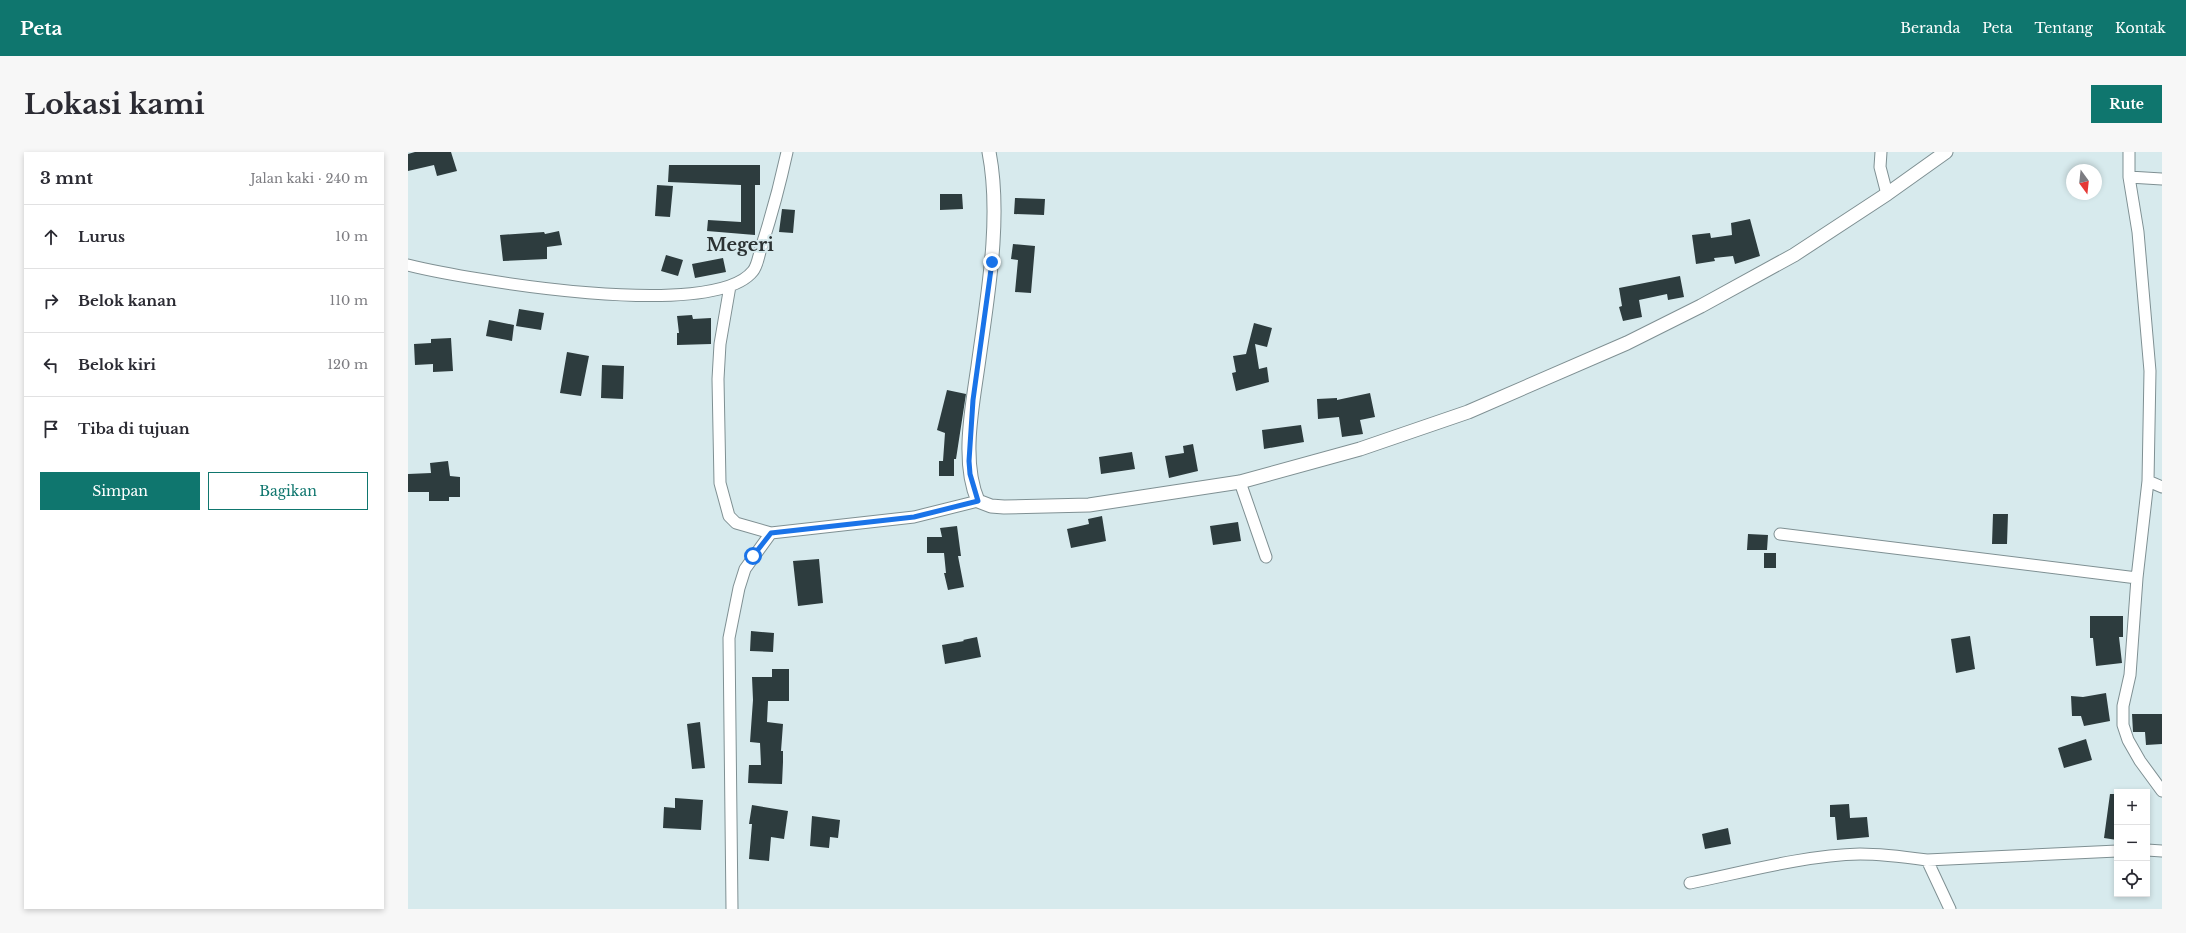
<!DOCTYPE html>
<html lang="id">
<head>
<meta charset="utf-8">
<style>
  body { margin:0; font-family:"Libre Baskerville",serif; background:#f7f7f7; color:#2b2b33 }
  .controls { position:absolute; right:12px; bottom:12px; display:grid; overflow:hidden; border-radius:0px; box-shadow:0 2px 6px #0003 }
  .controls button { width:36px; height:36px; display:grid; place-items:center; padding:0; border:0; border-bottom:1px solid #e1e1e2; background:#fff; color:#2b2b33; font:20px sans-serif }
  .compass { position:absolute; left:1658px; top:12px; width:36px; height:36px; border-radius:50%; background:#fff; box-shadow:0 2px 6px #0003; rotate:165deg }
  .stop { position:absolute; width:12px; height:12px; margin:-9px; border:3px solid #1a73e8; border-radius:50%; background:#fff }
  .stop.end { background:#1a73e8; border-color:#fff; box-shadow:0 1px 4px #0008 }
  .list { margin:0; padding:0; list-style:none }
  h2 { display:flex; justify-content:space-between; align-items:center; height:52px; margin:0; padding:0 16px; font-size:17px }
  h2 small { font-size:13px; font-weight:400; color:#7c7c81 }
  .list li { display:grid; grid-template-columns:26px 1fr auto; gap:12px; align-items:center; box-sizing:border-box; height:64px; padding:0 16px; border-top:1px solid #e1e1e2 }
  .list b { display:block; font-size:15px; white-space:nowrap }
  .list em { font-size:13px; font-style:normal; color:#7c7c81 }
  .actions { display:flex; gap:8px; padding:12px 16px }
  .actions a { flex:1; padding:9px 0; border:1px solid #0f766e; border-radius:0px; text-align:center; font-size:14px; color:#0f766e }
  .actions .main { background:#0f766e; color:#fff }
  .icon { flex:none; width:22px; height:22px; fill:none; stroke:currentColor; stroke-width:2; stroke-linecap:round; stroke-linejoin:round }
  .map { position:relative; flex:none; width:1754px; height:757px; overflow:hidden; border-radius:0px }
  header { display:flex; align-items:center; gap:24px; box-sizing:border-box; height:56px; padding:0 20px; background:#0f766e; color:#fff }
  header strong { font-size:19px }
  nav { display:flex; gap:22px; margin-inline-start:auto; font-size:14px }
  .intro { display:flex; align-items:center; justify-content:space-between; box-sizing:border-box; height:96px; padding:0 24px }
  h1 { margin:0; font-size:28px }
  .button { padding:10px 18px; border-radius:0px; background:#0f766e; color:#fff; font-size:14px; font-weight:700 }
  main { display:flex; gap:24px; padding:0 24px }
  aside { flex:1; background:#fff; border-radius:0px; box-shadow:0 2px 6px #0003 }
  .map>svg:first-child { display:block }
</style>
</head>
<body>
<header>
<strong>Peta</strong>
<nav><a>Beranda</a><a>Peta</a><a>Tentang</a><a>Kontak</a></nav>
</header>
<div class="intro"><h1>Lokasi kami</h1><a class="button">Rute</a></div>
<main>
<aside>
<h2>3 mnt<small>Jalan kaki · 240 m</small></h2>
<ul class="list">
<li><svg class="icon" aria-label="ahead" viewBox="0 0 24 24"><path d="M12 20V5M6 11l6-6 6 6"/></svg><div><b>Lurus</b></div><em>10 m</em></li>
<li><svg class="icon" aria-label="right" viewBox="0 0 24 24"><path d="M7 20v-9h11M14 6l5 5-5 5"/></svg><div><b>Belok kanan</b></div><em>110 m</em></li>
<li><svg class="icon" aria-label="left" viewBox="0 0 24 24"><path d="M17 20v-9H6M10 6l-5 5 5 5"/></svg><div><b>Belok kiri</b></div><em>120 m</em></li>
<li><svg class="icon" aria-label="arrive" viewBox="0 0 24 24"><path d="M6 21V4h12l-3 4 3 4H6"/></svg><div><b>Tiba di tujuan</b></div></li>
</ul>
<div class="actions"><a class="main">Simpan</a><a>Bagikan</a></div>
</aside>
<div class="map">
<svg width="1754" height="757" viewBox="0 0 1754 757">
  <rect width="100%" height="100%" fill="#d7eaed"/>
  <!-- building -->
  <path fill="#2d3c3e" d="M7,0H43L49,19L29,24L26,13L0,19V2Z
    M261,13H352V33H347V83L299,79L300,68L333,70V33L260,30Z
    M249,33L265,34L262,65L247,64Z
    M532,42H554L555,57L532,58Z
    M607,46L637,47L636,63L606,62Z
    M374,57L387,58L385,81L371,80Z
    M1342,67L1352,104L1327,112L1325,104L1306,106L1307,109L1288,112L1284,83L1302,81L1303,86L1324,83L1323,71Z
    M151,79L154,93L139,95V107L95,109L92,83L136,80L137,82Z
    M605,92L627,94L623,141L607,140L610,108L603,107Z
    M258,103L275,108L270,124L253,119Z
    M315,106L318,120L287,126L284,112Z
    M1272,124L1276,145L1260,148L1259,142L1231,148L1234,165L1215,169L1211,155L1214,154L1211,136Z
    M111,157L136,161L133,178L108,174Z
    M284,163L285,167L303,166V192L269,193V181H271L269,164Z
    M81,168L106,173L104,189L78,184Z
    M846,171L864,176L859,195L847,192L851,217L859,215L861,230L828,239L824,221L828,220L825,204L838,202Z
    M43,186L45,219L25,220V212L7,213L6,192L23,191V187Z
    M159,200L181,204L173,244L152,241Z
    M194,213L216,214L215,247L193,246Z
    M539,238L558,242L548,307H546V324H531V309H535L537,281L529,278Z
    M962,241L967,265L952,268L955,282L934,285L931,265L910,267L909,247L929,246V248Z
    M893,273L896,290L856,297L854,278Z
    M785,292L790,319L761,326L757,304L776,301L775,294Z
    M724,300L727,317L693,322L691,305Z
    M40,309L42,324L52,325V345H41V349H21V340H0V322L23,321L22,311Z
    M1585,362H1600L1599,392H1584Z
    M694,364L698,389L663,396L659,377L681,372L680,367Z
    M830,370L833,389L805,393L802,374Z
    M549,374L553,404H550L556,435L540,438L536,421H538L536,401H519V385H534L532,376Z
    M1340,382L1360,383L1359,398H1339Z
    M1356,401H1368V416H1356Z
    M411,407L415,451L390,454L385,409Z
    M1682,464H1715V485H1711L1714,511L1688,514L1685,486H1682Z
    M343,479L366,481L365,500L342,499Z
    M1562,484L1567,517L1548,521L1543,487Z
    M569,485L573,505L537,512L534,493L556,489L555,488Z
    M364,517H381V549H360L359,570L375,572L373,599H375V610L374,632L340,631L341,613H353L352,591L342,590L345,548L344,525H364Z
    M1698,541L1702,569L1676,574L1673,564H1664L1663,544L1675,545Z
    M1724,562H1754V592L1738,593L1737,580H1725Z
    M292,570L297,616L284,617L279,572Z
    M1678,587L1684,608L1656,616L1650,596Z
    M1702,642H1709V688L1696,686Z
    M267,646L295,648L293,678L255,676L256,655L267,656Z
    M1441,652L1442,666L1459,665L1461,685L1429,688L1427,665H1422V653Z
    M344,653L380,659L376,687L363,685L361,709L341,707L344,672H341Z
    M404,664L432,668L430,686L422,685L421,696L402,694Z
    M1320,676L1323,692L1297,697L1294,682Z"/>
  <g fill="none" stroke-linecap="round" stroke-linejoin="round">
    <defs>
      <path id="minor" d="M1473,0L1472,15L1479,42
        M1721,0V25L1730,80L1742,219L1740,329L1729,426L1722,523L1715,554V573L1720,588L1732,609L1754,639
        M1721,25L1754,27
        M0,113C61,128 305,170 345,119C350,113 351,101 354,93C364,62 372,32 379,0
        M322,134L312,192L310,227L312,331L321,364L328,371L363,381
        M1740,329L1754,335
        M832,330L858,405
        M1372,382L1729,426
        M1739,698L1754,699
        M1519,708L1709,699
        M1282,731C1336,720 1398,703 1452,702C1474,702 1497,705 1519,708L1542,757
        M324,757L321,486L331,436L337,417L363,381L506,365L570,349"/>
      <path id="tertiary" d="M581,0C594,67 579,147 570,214C564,256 553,310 570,349L583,354L596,355L681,353L832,330L952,297L1060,260L1219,191L1293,154L1386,103L1479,42L1538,0"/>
    </defs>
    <!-- minor casing -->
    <use href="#minor" stroke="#7f9093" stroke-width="13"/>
    <!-- tertiary casing -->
    <use href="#tertiary" stroke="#7f9093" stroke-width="15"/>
    <!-- minor -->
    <use href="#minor" stroke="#fff" stroke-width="11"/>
    <!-- tertiary -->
    <use href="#tertiary" stroke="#fff" stroke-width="13"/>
  </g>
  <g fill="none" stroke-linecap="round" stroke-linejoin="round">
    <!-- route -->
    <path stroke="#1a73e8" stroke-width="5" d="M345,404L363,381L506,365L570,349L562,322L561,309L565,248L584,110"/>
  </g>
  <g text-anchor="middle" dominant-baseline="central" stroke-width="4" stroke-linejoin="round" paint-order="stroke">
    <!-- district labels -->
    <g font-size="18" font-weight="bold" fill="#2b3233" stroke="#d7eaed">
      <text x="332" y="93">Megeri</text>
    </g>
  </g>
</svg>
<div class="controls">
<button>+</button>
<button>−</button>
<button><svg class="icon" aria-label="locate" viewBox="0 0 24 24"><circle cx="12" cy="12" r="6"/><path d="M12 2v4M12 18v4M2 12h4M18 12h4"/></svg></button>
</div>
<svg class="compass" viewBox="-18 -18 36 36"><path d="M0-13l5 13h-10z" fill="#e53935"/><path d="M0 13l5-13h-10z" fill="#7c7c81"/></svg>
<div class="stop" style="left:345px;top:404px"></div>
<div class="stop end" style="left:584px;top:110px"></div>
</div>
</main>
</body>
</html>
